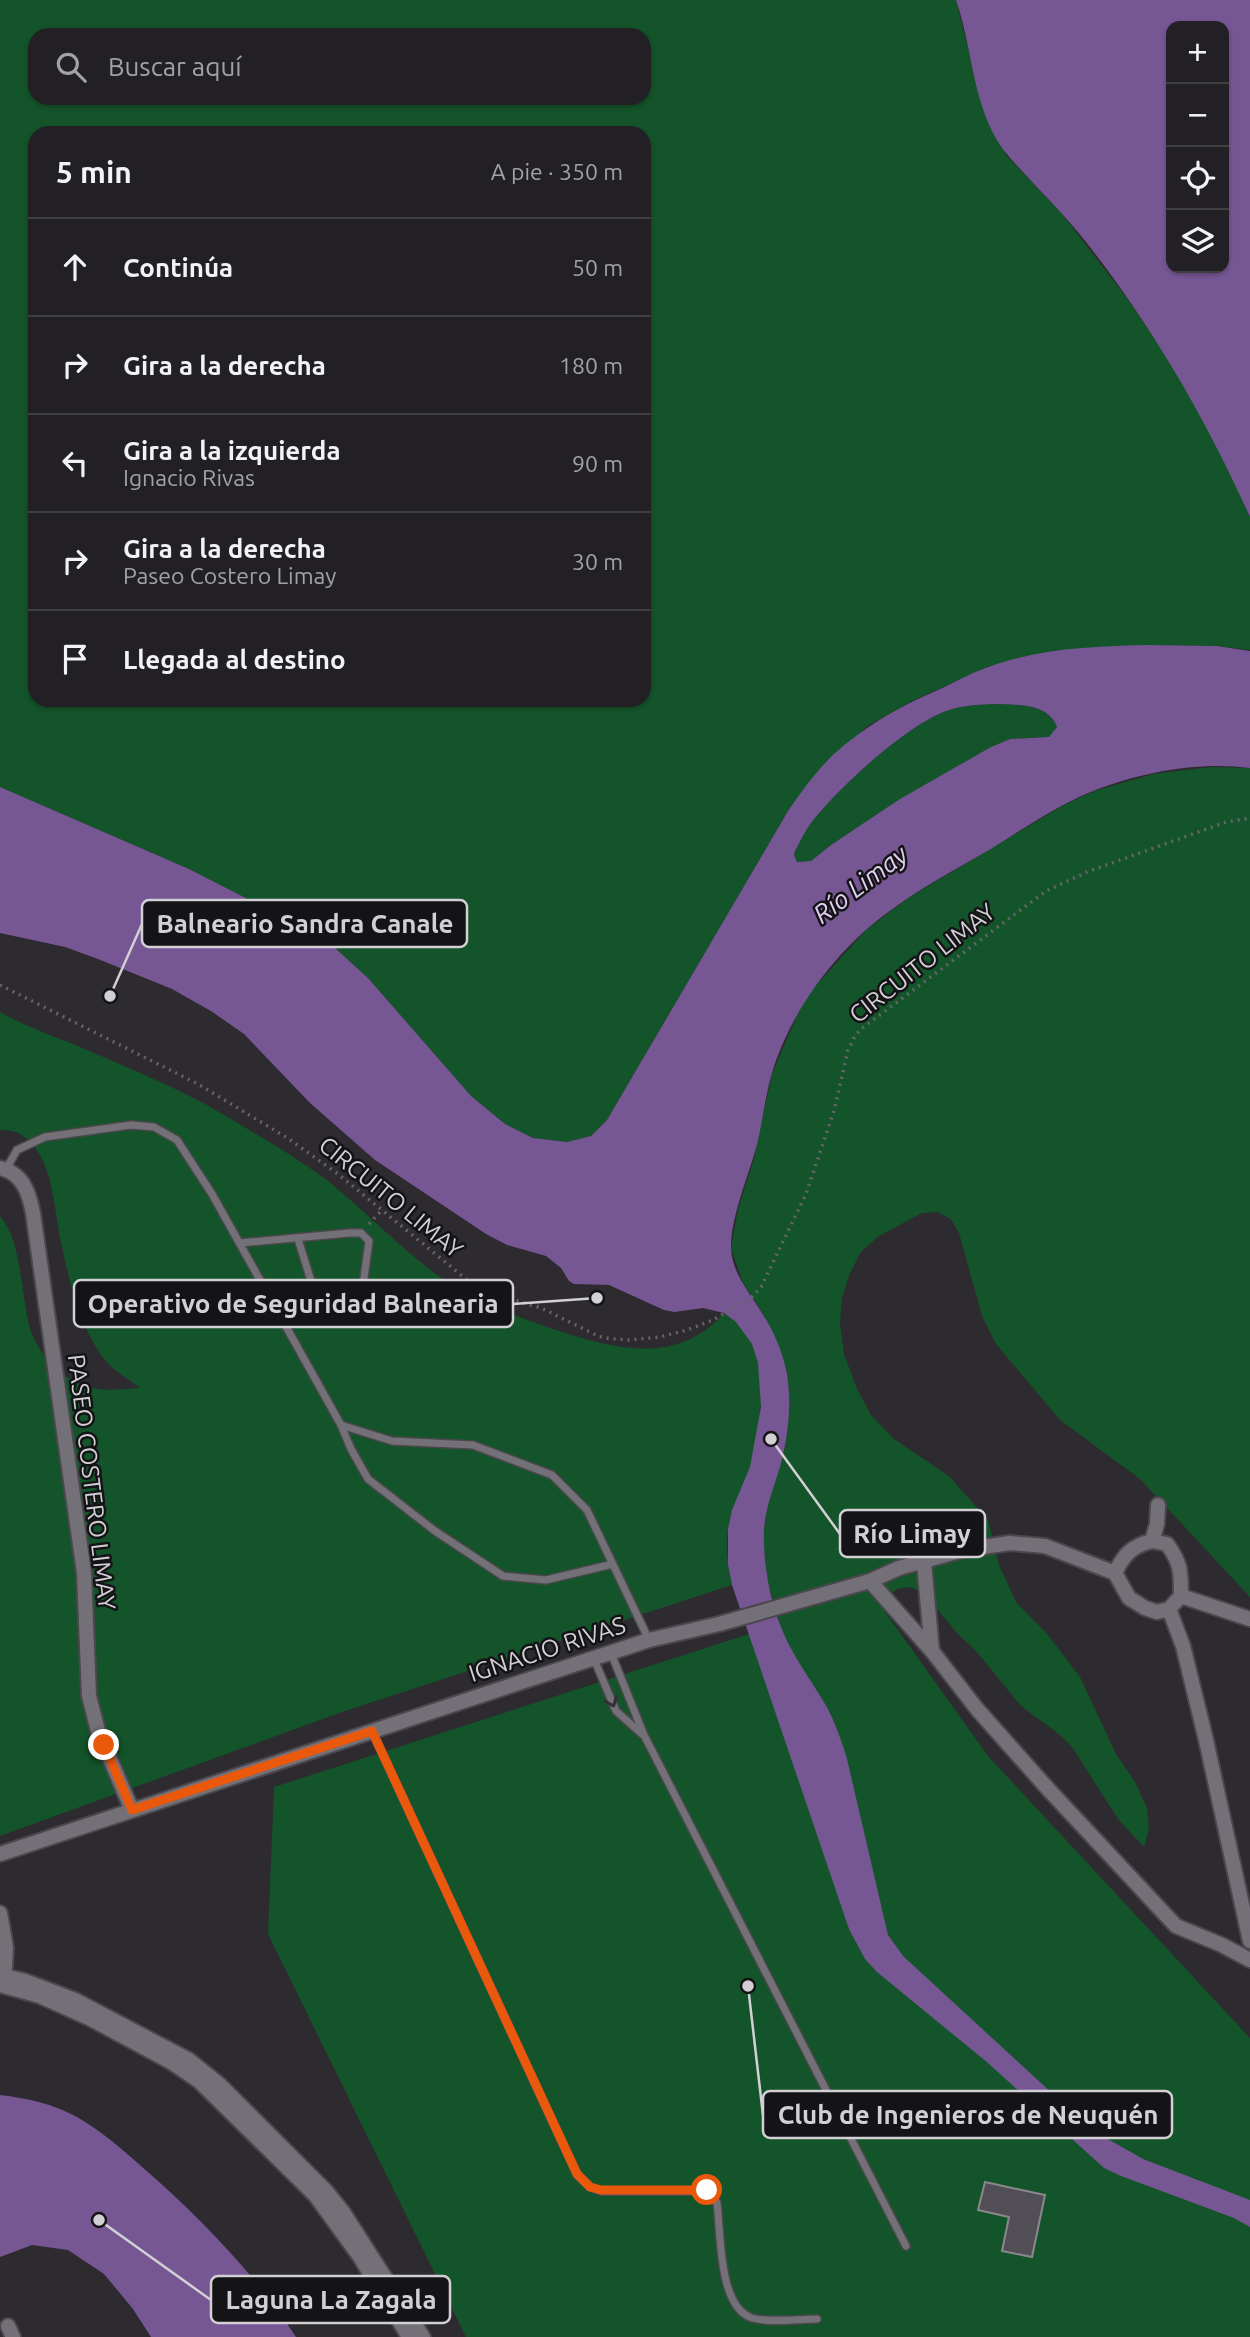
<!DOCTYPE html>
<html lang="es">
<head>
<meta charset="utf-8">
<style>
  body { margin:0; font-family:Ubuntu,sans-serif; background:#2e2d31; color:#f1f3f6 }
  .controls { position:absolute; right:21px; top:21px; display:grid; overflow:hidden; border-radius:14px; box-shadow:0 2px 5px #0004 }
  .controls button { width:63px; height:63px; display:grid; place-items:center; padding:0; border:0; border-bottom:2px solid #3f3e41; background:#222024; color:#f1f3f6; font:35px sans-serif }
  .stop { position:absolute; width:21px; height:21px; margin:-16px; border:5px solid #ea580c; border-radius:50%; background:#fff }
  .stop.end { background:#ea580c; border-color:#fff; box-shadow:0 2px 7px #0008 }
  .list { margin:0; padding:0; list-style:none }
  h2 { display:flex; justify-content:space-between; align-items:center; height:91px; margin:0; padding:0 28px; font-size:30px }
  h2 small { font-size:23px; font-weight:400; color:#a2a3a6 }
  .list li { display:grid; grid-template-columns:46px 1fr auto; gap:21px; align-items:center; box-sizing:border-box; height:98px; padding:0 28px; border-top:2px solid #3f3e41 }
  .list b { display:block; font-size:26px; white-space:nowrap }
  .list p { margin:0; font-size:23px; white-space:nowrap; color:#a2a3a6 }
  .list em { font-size:23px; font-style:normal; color:#a2a3a6 }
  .icon { flex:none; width:38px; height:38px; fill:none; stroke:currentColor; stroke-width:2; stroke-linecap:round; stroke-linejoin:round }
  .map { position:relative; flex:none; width:1250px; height:2337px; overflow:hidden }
  .search { position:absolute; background:#222024; box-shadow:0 2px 5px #0004; left:28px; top:28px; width:623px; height:77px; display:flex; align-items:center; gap:18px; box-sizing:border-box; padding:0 24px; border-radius:21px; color:#a2a3a6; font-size:26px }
  .panel { position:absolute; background:#222024; box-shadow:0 2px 5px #0004; left:28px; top:126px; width:623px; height:581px; border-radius:21px }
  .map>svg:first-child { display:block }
</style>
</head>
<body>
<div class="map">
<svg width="1250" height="2337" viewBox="0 0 1250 2337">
  <rect width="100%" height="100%" fill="#2d2a30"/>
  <!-- green -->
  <path fill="#14542a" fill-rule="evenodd" d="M0,0H956L975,76L1006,155L1062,214L1130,302L1167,357L1219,448L1250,517V650L1217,646L1149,645L992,665L912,701L866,727L788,811L607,1120L591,1136L567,1142L533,1138L505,1124L471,1096L368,978L324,938L189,869L0,787ZM35,35H644V98H35ZM35,133H644V700H35Z
    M992,704C1014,705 1048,702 1057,727L1054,734L1049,737L1010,739L991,747L900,800L831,845L811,861L797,862L794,855L795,851C801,840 807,827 815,818C841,786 901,731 939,714C956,706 973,705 992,704Z
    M1211,767L1250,768V1597L1140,1479L1060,1420L996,1344L982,1316L959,1233L951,1219L937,1212L922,1213L879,1236L861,1252L850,1273L842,1298L840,1323L844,1354L857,1389L871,1415L894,1439L949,1476L988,1520L999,1565L1016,1602L1048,1635L1080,1677L1116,1754L1135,1782L1147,1808L1149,1828L1144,1847L1118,1819L1072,1747L1060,1735L1021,1706L976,1651L957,1633L922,1591L908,1587L897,1589L888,1597L885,1612L988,1756L1250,2038V2337H466L268,1934L274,1787L780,1624L767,1579L763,1540L767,1504L785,1448L789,1397L787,1373L764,1315L743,1283L731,1248L738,1209L753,1162L772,1074L798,1013L810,992L866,930L908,898L960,867L1062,806L1094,791L1153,774Z
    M0,1012C25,1026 52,1036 78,1046C128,1068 179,1088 226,1116C262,1138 300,1159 333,1185C375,1220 417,1265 464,1293C490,1308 519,1317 547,1327C608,1347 675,1369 724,1313C731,1318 739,1323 744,1331C771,1366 761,1432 749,1471C743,1490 734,1508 729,1527C724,1545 729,1567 732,1585L342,1712L0,1836V1216C15,1234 17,1255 21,1277C24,1293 25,1309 29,1325C36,1351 59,1378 86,1386C102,1392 122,1389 140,1388C122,1374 110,1370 97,1349C79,1319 69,1281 62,1247C55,1218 54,1173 36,1149C27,1136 16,1129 0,1130Z"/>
  <!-- water -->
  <path fill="#765794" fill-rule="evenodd" d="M956,0H1250V517C1207,422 1157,334 1093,251C1075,227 1054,205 1033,183C1019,167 1003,153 993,133C972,92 971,43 956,0ZM1171,26H1224V268H1171Z
    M1149,645L1217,646L1250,651V768C1199,761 1141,772 1093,791C1056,806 1023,829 989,850C954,870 919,889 887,913C836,950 790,1012 772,1073C765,1096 763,1121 757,1144C749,1176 731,1215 731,1247C731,1272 750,1293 762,1313C774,1331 783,1353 787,1374C792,1404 788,1438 780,1467C772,1493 762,1516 764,1544C765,1577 773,1611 787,1641C799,1665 815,1686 828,1709C836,1725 842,1742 847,1759L888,1935L903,1956L1092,2130L1143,2159L1250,2200V2227L1234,2218L1121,2176L1104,2168L988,2063L877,1972L865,1959L849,1929L732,1585L728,1564V1529L732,1510L750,1467L761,1407L758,1363L752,1344L736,1322L724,1313L703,1308L674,1312L664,1310L609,1285L574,1284L569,1281L561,1268L546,1256L507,1245L486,1234L375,1160L310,1103L244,1034L211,1011L172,989L98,959L65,947L0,933V787L189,869L324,938L368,978L471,1096L505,1124L533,1138L567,1142L591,1136L607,1120L788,811C802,791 816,771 834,754C865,726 900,706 938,690C955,682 973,672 991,666C1041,648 1097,646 1149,645ZM992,704C1014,705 1048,702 1057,727L1049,737L1010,739L991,747L900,799L831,845L811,861L797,862L794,855L795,851C801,840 807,827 815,818C841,786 901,731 939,714C956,706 973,705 992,704Z
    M0,2095C27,2098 53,2104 77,2117C100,2130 122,2149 141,2166C199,2216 254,2273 296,2337H151L133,2309L104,2274L68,2250L32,2245L0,2257Z"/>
  <!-- building -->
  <path fill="#514e55" stroke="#8a878e" stroke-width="2" d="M985,2182L1045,2195L1032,2257L1002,2251L1009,2217L978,2210Z"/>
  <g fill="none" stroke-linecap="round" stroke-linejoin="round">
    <defs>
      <path id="lane" d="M6,1169L17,1150L45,1137L131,1125L154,1127L177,1140L212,1194L341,1425L351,1449L368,1479L435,1531L503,1576L546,1580L613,1564
        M298,1239L317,1300
        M240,1243L349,1233H361L369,1241L363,1285L354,1293L277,1309
        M341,1425L392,1441L473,1445L552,1475L587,1510L649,1640
        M611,1653L644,1735L906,2246
        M594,1659L616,1711L643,1735
        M372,1731L577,2174L590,2187L601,2191H707L713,2194L717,2203C721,2232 718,2307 752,2318C769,2323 799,2319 817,2319"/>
      <path id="street" d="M0,1168C23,1173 29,1193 33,1213L84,1573L89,1696L98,1731L132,1810
        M1152,1541L1167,1544C1181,1563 1181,1572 1181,1596L1169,1609L1157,1612L1145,1608L1129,1598L1115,1573C1124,1554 1132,1546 1152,1541Z
        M1152,1541L1157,1524L1158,1505
        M924,1563L932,1651
        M870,1581L932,1651L977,1709L1049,1790L1176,1926L1222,1945L1250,1960
        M1181,1596L1250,1619
        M1169,1609L1183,1646L1206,1740L1250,1941
        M0,1854L649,1640L719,1624L870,1581L899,1568L963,1550L1010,1543L1045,1546L1115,1573
        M0,1913L6,1948L4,1984
        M0,1975L25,1981L75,2000L189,2060L220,2085L327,2192L343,2212L423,2337
        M0,1985L40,1996L91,2019L171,2062L199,2081L315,2195L360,2257L409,2337
        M8,2326L13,2337"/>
    </defs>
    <!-- lane casing -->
    <use href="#lane" stroke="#4a474d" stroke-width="10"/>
    <!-- street casing -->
    <use href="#street" stroke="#4a474d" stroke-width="18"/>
    <!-- path -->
    <path stroke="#67656a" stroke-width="3.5" stroke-dasharray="2 5" stroke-linecap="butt" d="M0,985L198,1084L289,1139L338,1174L472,1284L487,1292L541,1308L594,1334L604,1338L629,1340L660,1337L687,1330L713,1320L752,1297L761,1287L806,1194L834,1111L848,1050L855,1036L861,1029L1046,891L1087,872L1226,822L1250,818
      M369,1224L382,1210"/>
    <!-- lane -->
    <use href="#lane" stroke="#747078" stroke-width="7"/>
    <!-- street -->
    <use href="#street" stroke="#747078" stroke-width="14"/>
  </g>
  <!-- one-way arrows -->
  <defs><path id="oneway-chevron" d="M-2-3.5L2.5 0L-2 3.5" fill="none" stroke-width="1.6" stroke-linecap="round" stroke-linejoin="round" transform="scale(1.75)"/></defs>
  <use stroke="#312f33" href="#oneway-chevron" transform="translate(612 1702) rotate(66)"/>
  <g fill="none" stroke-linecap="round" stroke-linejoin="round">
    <!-- route -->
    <path stroke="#ea580c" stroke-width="9" d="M104,1745L132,1810L372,1731L577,2174L590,2187L601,2190H707"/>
  </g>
  <g text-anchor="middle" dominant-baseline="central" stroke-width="5" stroke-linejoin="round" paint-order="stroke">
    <!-- street labels -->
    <g font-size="24" fill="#d2d0d5" stroke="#141316">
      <text transform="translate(922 963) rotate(-38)">CIRCUITO LIMAY</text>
      <text transform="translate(391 1197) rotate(39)">CIRCUITO LIMAY</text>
      <text transform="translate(92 1482) rotate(83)">PASEO COSTERO LIMAY</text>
      <text transform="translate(547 1649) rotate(-18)">IGNACIO RIVAS</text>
    </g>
    <!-- water labels -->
    <g font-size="26" font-style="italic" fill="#e1d0f3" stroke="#141316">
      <text transform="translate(860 884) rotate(-37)">Río Limay</text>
    </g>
  </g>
  <!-- callouts -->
  <path fill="none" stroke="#d2d0d5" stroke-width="2.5" d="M110 996L142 924M597 1298L513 1304M771 1439L840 1534M748 1986L763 2115M99 2220L211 2300"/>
  <g fill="#d2d0d5" stroke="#141316" stroke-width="2.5">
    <circle cx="110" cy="996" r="7"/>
    <circle cx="597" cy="1298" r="7"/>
    <circle cx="771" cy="1439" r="7"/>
    <circle cx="748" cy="1986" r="7"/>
    <circle cx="99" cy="2220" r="7"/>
  </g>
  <g fill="#141316" stroke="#d2d0d5" stroke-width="2.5">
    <rect x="142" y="900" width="325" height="47" rx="7"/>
    <rect x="74" y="1280" width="439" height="47" rx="7"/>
    <rect x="840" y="1510" width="145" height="47" rx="7"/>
    <rect x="763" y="2091" width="409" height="47" rx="7"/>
    <rect x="211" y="2276" width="239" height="47" rx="7"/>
  </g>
  <g font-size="26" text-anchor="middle" font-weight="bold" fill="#d2d0d5">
    <text x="305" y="933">Balneario Sandra Canale</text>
    <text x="293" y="1313">Operativo de Seguridad Balnearia</text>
    <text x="912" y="1543">Río Limay</text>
    <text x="968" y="2124">Club de Ingenieros de Neuquén</text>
    <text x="331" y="2309">Laguna La Zagala</text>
  </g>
</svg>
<div class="controls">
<button>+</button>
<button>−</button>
<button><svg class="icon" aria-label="locate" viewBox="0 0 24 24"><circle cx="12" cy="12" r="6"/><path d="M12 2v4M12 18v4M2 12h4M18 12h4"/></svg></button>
<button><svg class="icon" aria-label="layers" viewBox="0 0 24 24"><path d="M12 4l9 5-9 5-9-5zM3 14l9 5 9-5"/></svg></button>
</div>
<div class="stop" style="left:707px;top:2190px"></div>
<div class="stop end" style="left:104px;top:1745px"></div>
<div class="search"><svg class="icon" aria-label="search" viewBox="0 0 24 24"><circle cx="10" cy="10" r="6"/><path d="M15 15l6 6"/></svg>Buscar aquí</div>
<section class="panel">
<h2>5 min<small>A pie · 350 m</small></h2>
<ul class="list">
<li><svg class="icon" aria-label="ahead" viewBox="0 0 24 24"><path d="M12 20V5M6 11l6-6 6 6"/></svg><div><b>Continúa</b></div><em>50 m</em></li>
<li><svg class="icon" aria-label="right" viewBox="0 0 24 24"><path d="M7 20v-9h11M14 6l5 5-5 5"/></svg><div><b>Gira a la derecha</b></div><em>180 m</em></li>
<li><svg class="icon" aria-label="left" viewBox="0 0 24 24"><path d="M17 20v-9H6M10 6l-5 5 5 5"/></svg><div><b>Gira a la izquierda</b><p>Ignacio Rivas</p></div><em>90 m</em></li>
<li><svg class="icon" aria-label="right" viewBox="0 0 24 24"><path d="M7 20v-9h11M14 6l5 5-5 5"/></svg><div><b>Gira a la derecha</b><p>Paseo Costero Limay</p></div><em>30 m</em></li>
<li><svg class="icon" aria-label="arrive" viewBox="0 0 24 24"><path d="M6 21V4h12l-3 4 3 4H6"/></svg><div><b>Llegada al destino</b></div></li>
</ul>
</section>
</div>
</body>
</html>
